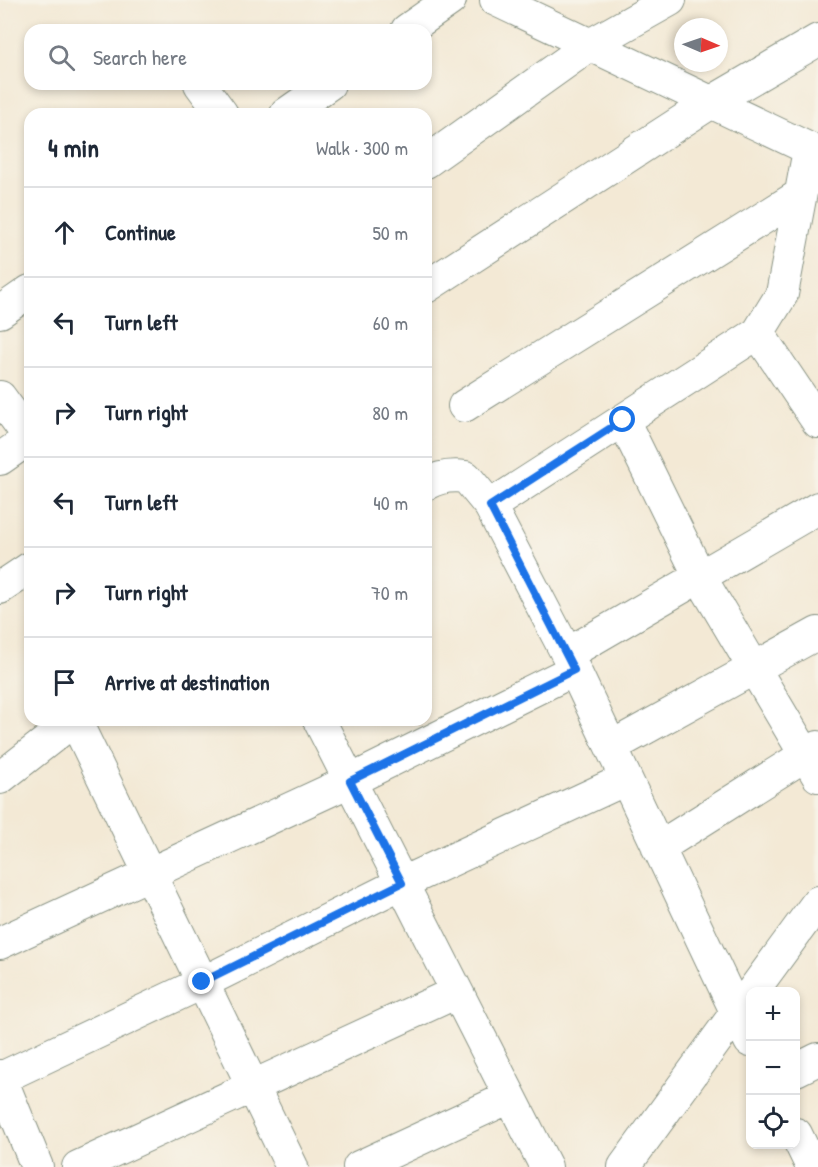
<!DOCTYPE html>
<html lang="en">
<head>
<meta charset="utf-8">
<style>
  body { margin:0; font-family:"Patrick Hand",sans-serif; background:#f2f2f3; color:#1f2937 }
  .controls { position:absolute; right:18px; bottom:18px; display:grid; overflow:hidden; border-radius:12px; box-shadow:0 3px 9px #0003 }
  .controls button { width:54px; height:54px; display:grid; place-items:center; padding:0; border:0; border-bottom:2px solid #e0e1e3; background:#fff; color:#1f2937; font:30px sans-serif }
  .compass { position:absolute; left:674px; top:18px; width:54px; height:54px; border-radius:50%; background:#fff; box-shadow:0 3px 9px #0003; rotate:92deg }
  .stop { position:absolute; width:18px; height:18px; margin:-14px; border:4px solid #1a73e8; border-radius:50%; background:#fff }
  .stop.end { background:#1a73e8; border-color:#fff; box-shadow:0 2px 6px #0008 }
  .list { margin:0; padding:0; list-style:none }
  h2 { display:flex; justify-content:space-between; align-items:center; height:78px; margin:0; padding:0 24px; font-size:26px }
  h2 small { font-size:20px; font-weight:400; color:#747a83 }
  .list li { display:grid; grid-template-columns:39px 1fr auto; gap:18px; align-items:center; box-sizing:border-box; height:90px; padding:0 24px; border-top:2px solid #e0e1e3 }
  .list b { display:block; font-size:22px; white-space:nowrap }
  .list em { font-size:20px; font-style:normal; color:#747a83 }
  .icon { flex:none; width:33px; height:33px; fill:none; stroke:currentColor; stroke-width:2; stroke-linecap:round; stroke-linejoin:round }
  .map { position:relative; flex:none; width:818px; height:1167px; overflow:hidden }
  .search { position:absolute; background:#fff; box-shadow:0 3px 9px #0003; left:24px; top:24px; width:408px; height:66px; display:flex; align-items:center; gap:15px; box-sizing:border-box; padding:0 21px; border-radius:18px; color:#747a83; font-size:22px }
  .panel { position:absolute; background:#fff; box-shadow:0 3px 9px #0003; left:24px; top:108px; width:408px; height:618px; border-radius:18px }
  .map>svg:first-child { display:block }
</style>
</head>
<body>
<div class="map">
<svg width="818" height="1167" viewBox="0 0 818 1167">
  <rect width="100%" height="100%" fill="#f7f3e8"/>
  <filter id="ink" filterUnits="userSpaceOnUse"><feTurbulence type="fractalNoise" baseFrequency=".0167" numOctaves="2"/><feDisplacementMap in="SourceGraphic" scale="12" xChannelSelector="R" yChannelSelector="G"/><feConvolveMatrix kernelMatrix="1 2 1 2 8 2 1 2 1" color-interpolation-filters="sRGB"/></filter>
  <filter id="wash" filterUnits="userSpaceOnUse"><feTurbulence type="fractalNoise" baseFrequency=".008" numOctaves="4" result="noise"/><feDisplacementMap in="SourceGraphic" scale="24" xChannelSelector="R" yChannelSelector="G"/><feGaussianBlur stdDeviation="1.35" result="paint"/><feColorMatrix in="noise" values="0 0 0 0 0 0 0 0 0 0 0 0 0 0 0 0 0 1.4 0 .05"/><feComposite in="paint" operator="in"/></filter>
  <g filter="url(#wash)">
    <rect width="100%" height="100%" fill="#f3e9d5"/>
  </g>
  <g filter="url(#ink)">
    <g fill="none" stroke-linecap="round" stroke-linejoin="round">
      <defs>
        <path id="minor" d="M496,0L818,153
          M407,30L450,0
          M200,84L222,114
          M286,114L329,84
          M809,150L782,294L758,333L818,422
          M426,162L590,45L670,0
          M426,287L710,103L818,40
          M0,312L30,291
          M0,397L30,438
          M464,406L800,195
          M623,420L700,577L818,776
          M0,459L30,438
          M426,484C438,477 452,475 466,477L490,506L567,654L750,1041
          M490,506L758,333
          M0,588L30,568
          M567,654L818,508
          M75,720L292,1167
          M319,720L546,1167
          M611,747L818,633
          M0,778L74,720
          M658,848L818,747
          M0,943L350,781L574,670
          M752,992L818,902
          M796,1070L818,1059
          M0,1076L37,1167
          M1,1078L202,983L402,883L626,779
          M796,1134L812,1167
          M78,1167L457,992
          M359,1167L510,1097
          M624,1167L747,998"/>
      </defs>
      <!-- minor casing -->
      <use href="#minor" stroke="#899384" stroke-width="34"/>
      <!-- minor -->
      <use href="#minor" stroke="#fff" stroke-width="32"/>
    </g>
  </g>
  <g fill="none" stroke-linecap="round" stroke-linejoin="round" filter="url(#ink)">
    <!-- route -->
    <path stroke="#1a73e8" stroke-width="8" d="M202,982L402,883L350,781L574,670L490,506L623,420"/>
  </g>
</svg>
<div class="controls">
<button>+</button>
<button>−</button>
<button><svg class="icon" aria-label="locate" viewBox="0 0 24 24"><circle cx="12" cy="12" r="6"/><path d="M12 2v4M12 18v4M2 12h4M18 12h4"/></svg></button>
</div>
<svg class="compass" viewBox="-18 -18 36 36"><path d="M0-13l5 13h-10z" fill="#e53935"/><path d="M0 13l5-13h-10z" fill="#747a83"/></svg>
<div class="stop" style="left:623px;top:420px"></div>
<div class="stop end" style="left:202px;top:982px"></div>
<div class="search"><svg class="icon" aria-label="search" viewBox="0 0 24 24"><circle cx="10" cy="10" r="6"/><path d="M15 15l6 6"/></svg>Search here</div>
<section class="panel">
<h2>4 min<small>Walk · 300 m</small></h2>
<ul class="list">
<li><svg class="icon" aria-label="ahead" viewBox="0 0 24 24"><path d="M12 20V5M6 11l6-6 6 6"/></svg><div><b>Continue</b></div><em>50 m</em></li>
<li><svg class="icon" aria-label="left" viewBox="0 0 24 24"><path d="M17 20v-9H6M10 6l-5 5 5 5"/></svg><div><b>Turn left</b></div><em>60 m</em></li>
<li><svg class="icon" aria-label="right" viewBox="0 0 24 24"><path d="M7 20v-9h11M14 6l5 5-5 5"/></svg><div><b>Turn right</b></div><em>80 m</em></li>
<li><svg class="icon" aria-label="left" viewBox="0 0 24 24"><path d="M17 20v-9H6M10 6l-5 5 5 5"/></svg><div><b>Turn left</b></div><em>40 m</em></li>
<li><svg class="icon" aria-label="right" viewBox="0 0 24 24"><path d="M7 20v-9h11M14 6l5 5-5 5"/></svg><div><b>Turn right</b></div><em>70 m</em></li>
<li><svg class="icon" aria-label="arrive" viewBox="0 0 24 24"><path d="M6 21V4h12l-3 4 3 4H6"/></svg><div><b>Arrive at destination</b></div></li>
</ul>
</section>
</div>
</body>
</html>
